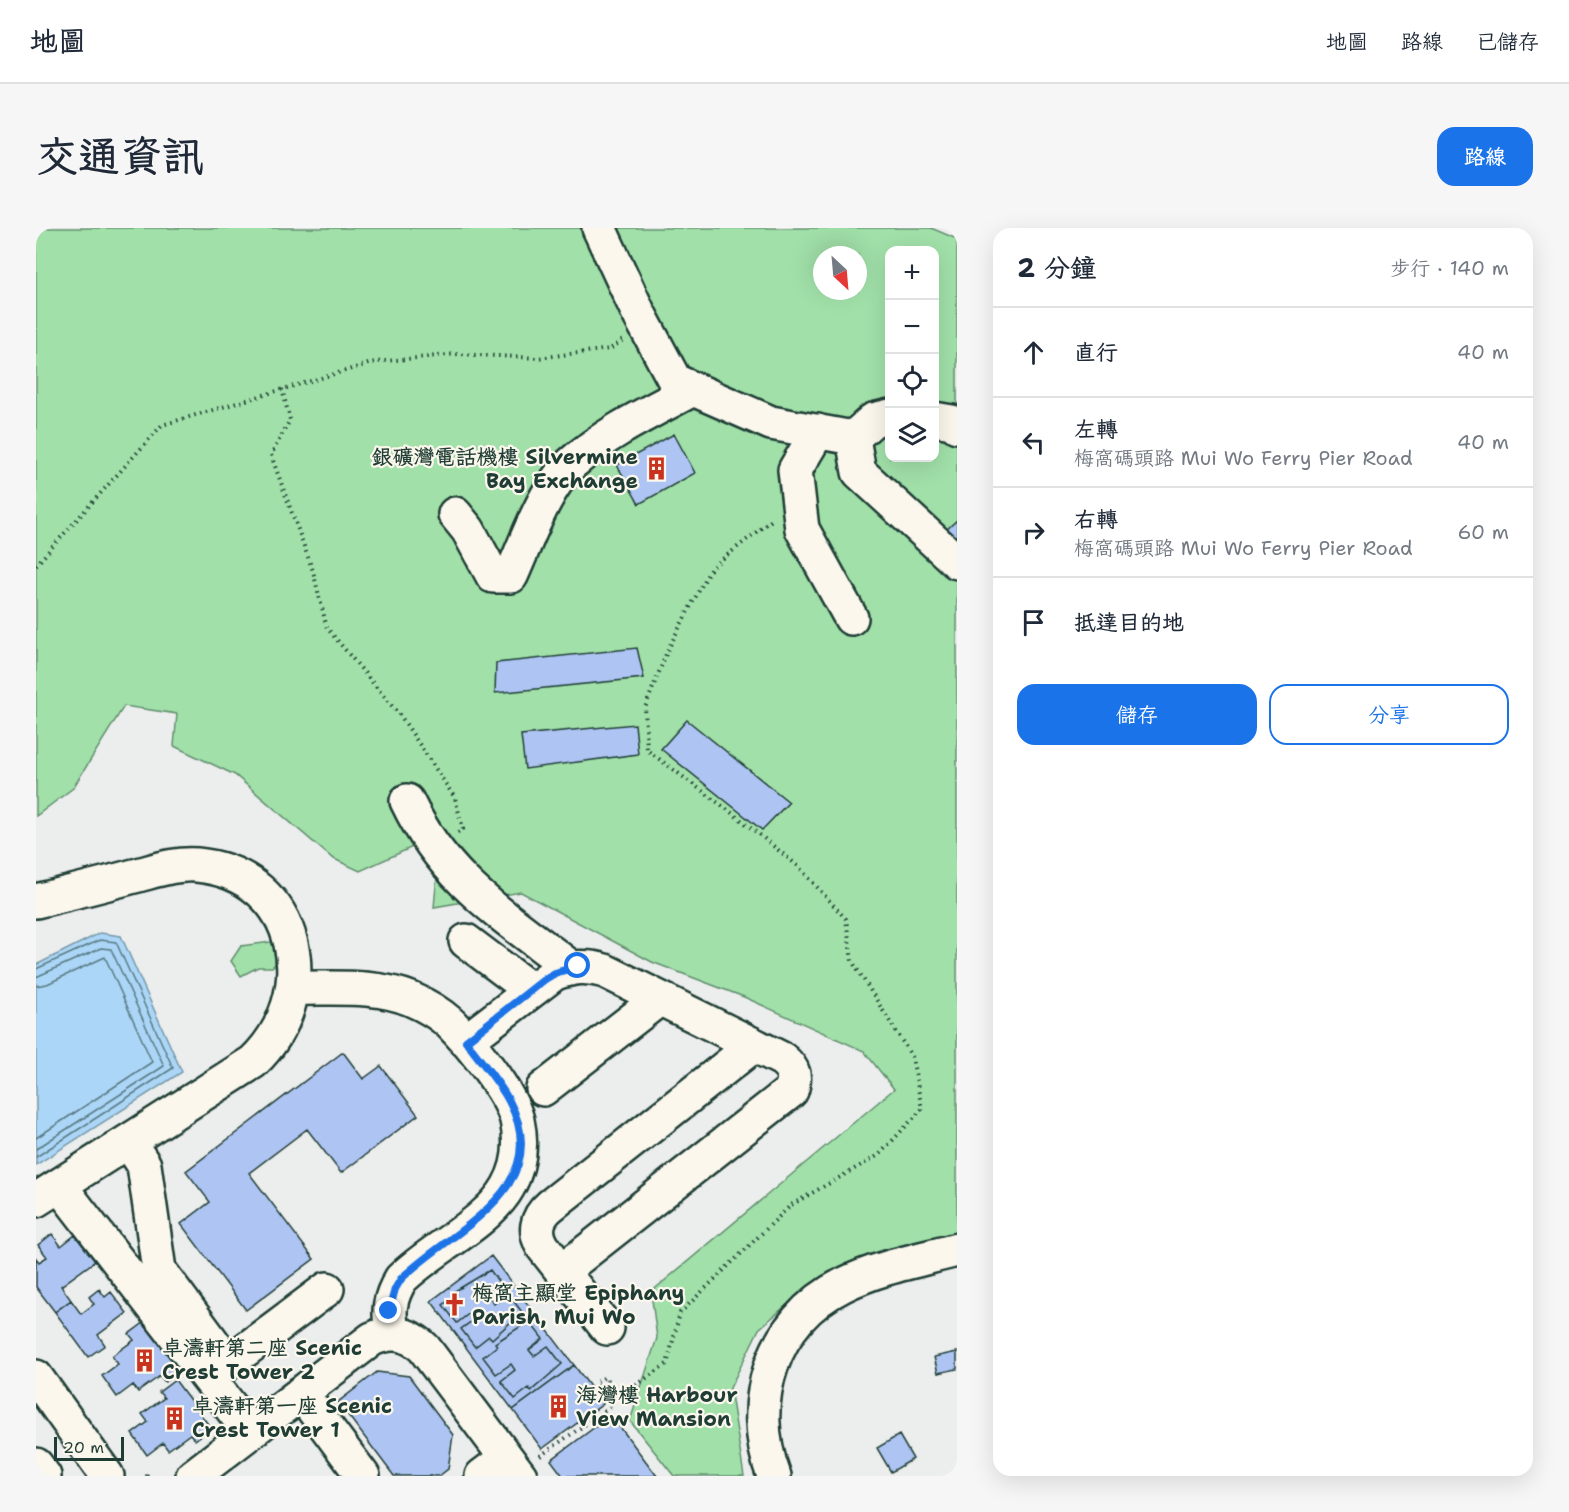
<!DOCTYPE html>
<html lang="zh-TW">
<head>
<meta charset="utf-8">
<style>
  body { margin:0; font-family:"Shantell Sans","LXGW WenKai TC",sans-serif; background:#f6f6f7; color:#1f2937 }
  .controls { position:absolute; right:18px; top:18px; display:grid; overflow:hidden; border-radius:12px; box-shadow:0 6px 24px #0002 }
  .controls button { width:54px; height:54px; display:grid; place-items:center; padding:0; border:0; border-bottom:2px solid #e0e1e3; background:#fff; color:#1f2937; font:30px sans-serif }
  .compass { position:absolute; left:777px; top:18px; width:54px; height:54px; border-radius:50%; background:#fff; box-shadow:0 6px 24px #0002; rotate:154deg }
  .scale { position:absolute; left:18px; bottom:15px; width:70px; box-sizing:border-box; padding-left:6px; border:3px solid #1f3d34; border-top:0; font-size:16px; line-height:21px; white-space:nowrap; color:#1f3d34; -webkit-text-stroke:4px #fbf7ec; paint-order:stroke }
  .stop { position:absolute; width:18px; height:18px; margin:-14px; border:4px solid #1a73e8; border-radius:50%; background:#fff }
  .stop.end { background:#1a73e8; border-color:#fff; box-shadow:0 2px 6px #0008 }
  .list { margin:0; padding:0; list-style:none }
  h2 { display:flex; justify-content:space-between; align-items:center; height:78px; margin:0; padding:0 24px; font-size:26px }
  h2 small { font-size:20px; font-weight:400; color:#747a83 }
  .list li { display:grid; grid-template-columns:39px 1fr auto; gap:18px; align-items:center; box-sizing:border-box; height:90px; padding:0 24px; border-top:2px solid #e0e1e3 }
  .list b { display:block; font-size:22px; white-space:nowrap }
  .list p { margin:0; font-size:20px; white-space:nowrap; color:#747a83 }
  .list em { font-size:20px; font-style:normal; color:#747a83 }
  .actions { display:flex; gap:12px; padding:18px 24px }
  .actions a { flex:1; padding:14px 0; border:2px solid #1a73e8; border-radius:18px; text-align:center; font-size:21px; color:#1a73e8 }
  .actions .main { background:#1a73e8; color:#fff }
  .icon { flex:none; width:33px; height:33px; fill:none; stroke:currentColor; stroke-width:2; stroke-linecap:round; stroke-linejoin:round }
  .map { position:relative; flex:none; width:921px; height:1248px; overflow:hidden; border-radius:18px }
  header { display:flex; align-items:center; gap:36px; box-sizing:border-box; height:84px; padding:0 30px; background:#fff; border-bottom:2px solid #e0e1e3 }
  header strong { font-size:28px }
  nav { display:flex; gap:33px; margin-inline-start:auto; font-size:21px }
  .intro { display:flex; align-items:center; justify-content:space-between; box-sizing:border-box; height:144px; padding:0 36px }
  h1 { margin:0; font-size:42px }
  .button { padding:15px 27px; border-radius:18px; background:#1a73e8; color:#fff; font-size:21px; font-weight:700 }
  main { display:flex; gap:36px; padding:0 36px }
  aside { flex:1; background:#fff; border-radius:18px; box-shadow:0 6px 24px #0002 }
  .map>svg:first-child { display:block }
</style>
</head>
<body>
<header>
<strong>地圖</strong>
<nav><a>地圖</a><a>路線</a><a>已儲存</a></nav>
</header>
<div class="intro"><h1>交通資訊</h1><a class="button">路線</a></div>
<main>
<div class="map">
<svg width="921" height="1248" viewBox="0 0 921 1248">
  <rect width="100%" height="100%" fill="#eceded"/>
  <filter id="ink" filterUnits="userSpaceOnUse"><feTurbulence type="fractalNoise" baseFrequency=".0167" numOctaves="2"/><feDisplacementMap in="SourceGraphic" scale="12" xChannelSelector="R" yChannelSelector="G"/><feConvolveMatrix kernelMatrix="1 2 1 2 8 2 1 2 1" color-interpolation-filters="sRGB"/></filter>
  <g filter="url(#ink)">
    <!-- green -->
    <path fill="#a1e0a9" stroke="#608e6e" stroke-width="1.5" fill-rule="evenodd" d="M0,0H895L921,11V1005L807,1041L775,1056L723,1101L694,1160L708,1248H638L594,1193L621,1110L615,1064L858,861L828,823L708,769L616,734L485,664L398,679L405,606L324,643L296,630L199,547L138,518L141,486L88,478L37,560L0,588ZM854,22H898V230H854ZM786,27H822V63H786Z
      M242,713L244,731L236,739H222L205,748L195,733L205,718Z"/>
    <!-- water -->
    <path fill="#acd6f7" stroke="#7499a9" stroke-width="1.5" d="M64,705L85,708L146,844L0,937V737Z"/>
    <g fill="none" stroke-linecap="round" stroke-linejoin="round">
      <!-- shore -->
      <path stroke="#577a82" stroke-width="1.5" d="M0,741L64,712L80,714L137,840L0,929
        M0,749L65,720L75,721L128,838L0,921
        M0,758L11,756L69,729L116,834L0,910"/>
    </g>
    <!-- building -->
    <path fill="#aec4f3" stroke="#1f3d34" stroke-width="1.5" d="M638,206L659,245L603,276L581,237Z
      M921,292V315L910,302Z
      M601,420L608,450L459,465L460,435Z
      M651,492L753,574L726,602L625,521Z
      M599,496L602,526L489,541L485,507Z
      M307,824L327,851L345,838L382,887L305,945L271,901L213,945L278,1031L210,1082L145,996L174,974L150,943Z
      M16,1006L25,1018L39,1007L59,1033L25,1058L35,1072L19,1084L0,1059V1030L3,1034L11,1029L2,1017Z
      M455,1028L538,1137L477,1182L395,1073Z
      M454,1042L467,1060L454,1070L458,1076L472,1066L486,1084L456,1111L453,1108L439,1119L425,1101L440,1090L435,1084L421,1095L407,1077L421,1066L419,1063Z
      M63,1061L69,1069L75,1064L91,1085L62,1107L69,1117L52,1129L19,1084L35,1072L45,1086L58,1076L53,1069Z
      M493,1093L507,1111L493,1122L498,1128L512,1118L526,1136L495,1163L493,1160L479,1171L465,1153L479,1142L475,1136L460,1146L447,1129L461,1118L459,1115Z
      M109,1094L145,1142L129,1154L124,1148L102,1164L97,1157L81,1169L66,1148L82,1136L76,1128L98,1112L93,1106Z
      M921,1124V1141L902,1145L898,1129Z
      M538,1137L567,1176L506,1221L477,1182Z
      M341,1144L373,1148L417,1207L412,1241L403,1248H358L302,1174Z
      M139,1152L175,1200L159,1212L154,1206L132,1222L127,1215L111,1227L96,1206L112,1194L106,1186L128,1170L123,1164Z
      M575,1187L621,1248H527L515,1232Z
      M863,1207L877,1231L855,1244L841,1220Z"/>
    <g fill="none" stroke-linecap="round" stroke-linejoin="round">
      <defs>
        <path id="minor" d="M563,0L602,84L639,153L735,195L817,210L823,244L921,334
          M898,191L916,194L921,198
          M782,203L759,242L766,301L815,390
          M817,210L837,192L854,188
          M419,286L432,302L457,348H475C490,315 509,259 536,235C571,204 616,183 657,161
          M371,573C409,653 467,687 534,739
          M0,673C33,665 65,657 98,648C118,643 140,635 161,637C266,647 287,768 217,834L0,972
          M430,713L495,762
          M257,760C295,761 339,756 375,771C389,777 403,785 414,795C435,816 474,864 481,892C486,915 484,938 472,959C451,996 396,1020 365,1051C354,1069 351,1084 357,1105
          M430,813L519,745C537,739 550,737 569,743L746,831C758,841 760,848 755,863L526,1043
          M507,861L623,771
          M93,914L108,937L123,1042L192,1135L291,1061
          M24,958L214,1204
          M571,1100L507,1019C498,1004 500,990 514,978L718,817
          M0,1149L71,1248
          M265,1165L327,1248
          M0,1237L8,1248
          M157,1248L336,1111C356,1102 372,1105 388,1120L484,1248
          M446,1248L470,1230"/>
        <path id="major" d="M738,1248C710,1175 735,1093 807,1057C843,1039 883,1032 921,1022"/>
      </defs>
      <!-- minor casing -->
      <use href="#minor" stroke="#1f3d34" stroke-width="38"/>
      <!-- major casing -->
      <use href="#major" stroke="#1f3d34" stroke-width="38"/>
      <!-- path -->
      <path stroke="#1f3d34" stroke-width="4" stroke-dasharray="1.5 4.5" stroke-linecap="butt" d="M246,161L254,192L235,227L277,343L291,400L366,490L419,570L427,601L420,605
        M0,337L126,197L339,134L422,126L502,130L574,121L587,112
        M504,1228L577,1177L559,1155L569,1149L583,1169L631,1136L644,1085L755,977L843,927L886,881L876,829L816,733L810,691L762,638L704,591L611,522L609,480L632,421L675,340L737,291
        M111,1248V1244"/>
      <!-- minor -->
      <use href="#minor" stroke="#fbf7ec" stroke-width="33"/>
      <!-- major -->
      <use href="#major" stroke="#fbf7ec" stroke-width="33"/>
    </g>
  </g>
  <g fill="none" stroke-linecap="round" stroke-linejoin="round" filter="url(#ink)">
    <!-- route -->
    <path stroke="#1a73e8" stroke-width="8" d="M353,1083L359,1061L365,1051C414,1002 521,962 473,873C462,852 444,833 430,813L509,751L519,745L542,738"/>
  </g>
  <!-- icons -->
  <defs>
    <symbol id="building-bare" viewBox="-9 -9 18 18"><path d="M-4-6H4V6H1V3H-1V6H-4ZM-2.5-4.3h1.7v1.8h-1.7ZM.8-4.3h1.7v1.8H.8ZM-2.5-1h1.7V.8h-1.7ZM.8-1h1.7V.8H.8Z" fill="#c8321e" stroke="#fbf7ec" stroke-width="2.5" paint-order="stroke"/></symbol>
    <symbol id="church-bare" viewBox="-9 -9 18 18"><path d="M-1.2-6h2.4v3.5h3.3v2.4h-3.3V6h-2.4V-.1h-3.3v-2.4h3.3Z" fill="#c8321e" stroke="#fbf7ec" stroke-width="2.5" paint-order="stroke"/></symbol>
  </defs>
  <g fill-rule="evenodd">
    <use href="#building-bare" x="604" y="224" width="33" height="33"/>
    <use href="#church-bare" x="402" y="1060" width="33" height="33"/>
    <use href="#building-bare" x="92" y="1116" width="33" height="33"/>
    <use href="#building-bare" x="506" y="1162" width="33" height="33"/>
    <use href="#building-bare" x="122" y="1174" width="33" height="33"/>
  </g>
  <g text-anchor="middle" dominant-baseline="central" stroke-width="4.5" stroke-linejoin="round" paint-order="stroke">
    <!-- poi labels -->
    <g font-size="21" font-weight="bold" fill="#1f3d34" stroke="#fbf7ec" text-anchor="start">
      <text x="602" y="229" text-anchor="end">銀礦灣電話機樓 Silvermine<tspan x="602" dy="24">Bay Exchange</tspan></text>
      <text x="436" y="1065">梅窩主顯堂 Epiphany<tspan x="436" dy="24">Parish, Mui Wo</tspan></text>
      <text x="126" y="1120">卓濤軒第二座 Scenic<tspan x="126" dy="24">Crest Tower 2</tspan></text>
      <text x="540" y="1167">海灣樓 Harbour<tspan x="540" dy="24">View Mansion</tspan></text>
      <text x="156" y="1178">卓濤軒第一座 Scenic<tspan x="156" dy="24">Crest Tower 1</tspan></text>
    </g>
  </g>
</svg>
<div class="controls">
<button>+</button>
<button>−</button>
<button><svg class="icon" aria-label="locate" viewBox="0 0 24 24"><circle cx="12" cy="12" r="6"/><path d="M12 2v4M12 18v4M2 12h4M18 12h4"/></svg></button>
<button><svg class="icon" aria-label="layers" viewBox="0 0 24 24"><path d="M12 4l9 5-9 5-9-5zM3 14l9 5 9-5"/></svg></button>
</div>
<svg class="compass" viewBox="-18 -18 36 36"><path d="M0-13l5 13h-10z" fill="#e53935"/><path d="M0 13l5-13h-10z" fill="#747a83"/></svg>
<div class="scale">20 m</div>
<div class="stop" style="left:542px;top:738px"></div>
<div class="stop end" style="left:353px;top:1083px"></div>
</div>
<aside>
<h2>2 分鐘<small>步行 · 140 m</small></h2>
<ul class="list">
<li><svg class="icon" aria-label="ahead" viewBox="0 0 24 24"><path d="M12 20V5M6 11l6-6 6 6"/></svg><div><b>直行</b></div><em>40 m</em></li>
<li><svg class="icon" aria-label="left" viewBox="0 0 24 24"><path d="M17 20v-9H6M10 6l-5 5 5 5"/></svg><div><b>左轉</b><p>梅窩碼頭路 Mui Wo Ferry Pier Road</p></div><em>40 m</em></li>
<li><svg class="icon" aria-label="right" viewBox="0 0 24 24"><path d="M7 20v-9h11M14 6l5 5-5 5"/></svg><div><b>右轉</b><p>梅窩碼頭路 Mui Wo Ferry Pier Road</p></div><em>60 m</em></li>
<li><svg class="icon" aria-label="arrive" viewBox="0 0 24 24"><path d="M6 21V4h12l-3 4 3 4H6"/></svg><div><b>抵達目的地</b></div></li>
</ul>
<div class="actions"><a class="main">儲存</a><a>分享</a></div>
</aside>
</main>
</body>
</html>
